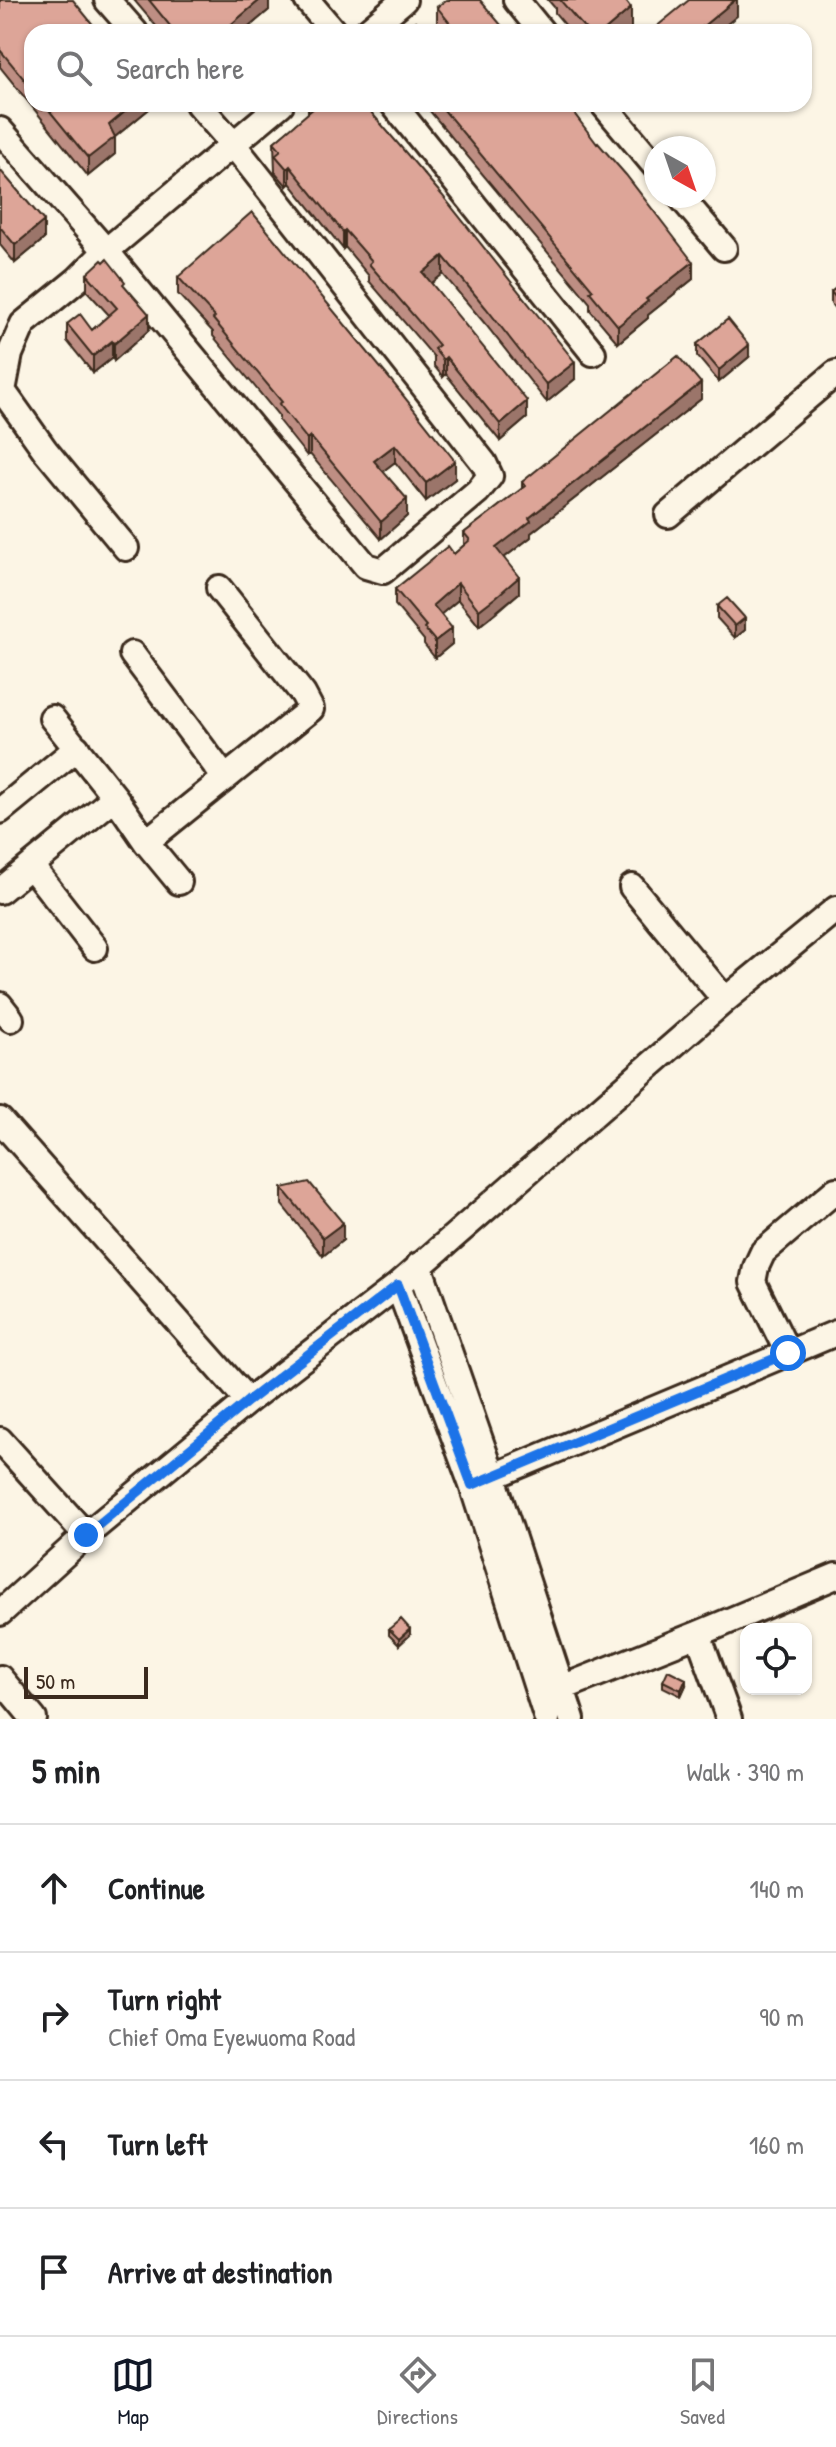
<!DOCTYPE html>
<html lang="en">
<head>
<meta charset="utf-8">
<style>
  body { margin:0; font-family:"Patrick Hand",sans-serif; background:#f2f2f2; color:#202124 }
  .controls { position:absolute; right:24px; bottom:24px; display:grid; overflow:hidden; border-radius:16px; box-shadow:0 2px 6px #0004 }
  .controls button { width:72px; height:72px; display:grid; place-items:center; padding:0; border:0; border-bottom:2px solid #e0e0e0; background:#fff; color:#202124; font:40px sans-serif }
  .compass { position:absolute; left:644px; top:136px; width:72px; height:72px; border-radius:50%; background:#fff; box-shadow:0 2px 6px #0004; rotate:140deg }
  .scale { position:absolute; left:24px; bottom:20px; width:124px; box-sizing:border-box; padding-left:8px; border:4px solid #3b2a1e; border-top:0; font-size:22px; line-height:28px; white-space:nowrap; color:#3b2a1e; -webkit-text-stroke:6px #fcf5e5; paint-order:stroke }
  .stop { position:absolute; width:24px; height:24px; margin:-18px; border:6px solid #1a73e8; border-radius:50%; background:#fff }
  .stop.end { background:#1a73e8; border-color:#fff; box-shadow:0 2px 8px #0008 }
  .list { margin:0; padding:0; list-style:none }
  h2 { display:flex; justify-content:space-between; align-items:center; height:104px; margin:0; padding:0 32px; font-size:34px }
  h2 small { font-size:26px; font-weight:400; color:#757577 }
  .list li { display:grid; grid-template-columns:52px 1fr auto; gap:24px; align-items:center; box-sizing:border-box; height:128px; padding:0 32px; border-top:2px solid #e0e0e0 }
  .list b { display:block; font-size:30px; white-space:nowrap }
  .list p { margin:0; font-size:26px; white-space:nowrap; color:#757577 }
  .list em { font-size:26px; font-style:normal; color:#757577 }
  .icon { flex:none; width:44px; height:44px; fill:none; stroke:currentColor; stroke-width:2; stroke-linecap:round; stroke-linejoin:round }
  .map { position:relative; flex:none; width:836px; height:1719px; overflow:hidden }
  .search { position:absolute; background:#fff; box-shadow:0 2px 6px #0004; left:24px; right:24px; top:24px; height:88px; display:flex; align-items:center; gap:20px; box-sizing:border-box; padding:0 28px; border-radius:24px; color:#757577; font-size:30px }
  .sheet { height:616px; background:#fff }
  nav { display:flex; justify-content:space-around; align-items:center; box-sizing:border-box; height:112px; border-top:2px solid #e0e0e0; background:#fff; font-size:22px; color:#757577 }
  nav a { display:grid; justify-items:center; gap:4px }
  nav .on { color:#111827 }
  .map>svg:first-child { display:block }
</style>
</head>
<body>
<div class="map">
<svg width="836" height="1719" viewBox="0 0 836 1719">
  <rect width="100%" height="100%" fill="#fcf5e5"/>
  <filter id="ink" filterUnits="userSpaceOnUse"><feTurbulence type="fractalNoise" baseFrequency=".0125" numOctaves="2"/><feDisplacementMap in="SourceGraphic" scale="16" xChannelSelector="R" yChannelSelector="G"/><feConvolveMatrix kernelMatrix="1 2 1 2 8 2 1 2 1" color-interpolation-filters="sRGB"/></filter>
  <g filter="url(#ink)">
    <g fill="none" stroke-linecap="round" stroke-linejoin="round">
      <defs>
        <path id="minor" d="M107,0L135,32
          M307,0L334,32
          M516,0L542,32
          M366,32L404,0
          M393,104L593,353
          M603,104L656,167
          M0,130L106,251L366,566L383,571L478,491L490,476L484,463L233,144L198,104
          M680,196L724,248
          M3,391L45,450L126,548
          M0,395L3,391L10,354L23,324L77,280L106,251L281,104
          M668,515L836,373
          M132,654L225,778
          M52,718L115,797
          M0,811L77,748
          M146,842L311,709L303,694L219,588
          M31,866L95,948
          M632,887L725,1000
          M0,891L115,797L146,842L179,882
          M0,1005L11,1019
          M0,1120L248,1401
          M419,1265L493,1477L572,1719
          M398,1285L472,1485L547,1719
          M788,1353L753,1282L756,1267L763,1252L836,1190
          M0,1440L86,1535
          M480,1482L836,1333
          M0,1613L86,1535L248,1401L398,1285L725,1000L836,909
          M698,1634L729,1719
          M0,1678L34,1719
          M562,1688L698,1634L836,1576"/>
      </defs>
      <!-- minor casing -->
      <use href="#minor" stroke="#3b2a1e" stroke-width="30"/>
      <!-- minor -->
      <use href="#minor" stroke="#fcf5e5" stroke-width="24"/>
    </g>
    <!-- wall -->
    <path fill="#be8e83" stroke="#3b2a1e" stroke-width="2" d="M0,0L32,32V104H149V109L115,137V154L88,176L0,67Z
      M134,0H269V10L243,32H161Z
      M548,0H625L631,28L626,32H571L555,13V8Z
      M437,7L507,32H443L437,24Z
      M308,104H364L575,379L547,402L545,400L486,325L443,274L431,283L527,418L500,441L446,374L443,377L434,366V357L369,281V276L345,247L343,249L290,183L287,186L275,172L274,142L308,114Z
      M424,104H567L693,279L648,315V318L618,343L590,310V303Z
      M0,170L44,239L15,263L0,245Z
      M87,274L125,287L149,330L114,361L112,358L93,373L67,341V324L92,330L109,315L87,291Z
      M178,277L455,479L426,501L395,462L383,471L407,516L381,539L310,454L307,456L279,421V416L213,336V332L178,294Z
      M836,288V310L831,304V292Z
      M697,344L749,357L719,382L697,356Z
      M701,399L531,533V537L504,558L519,593L496,613L479,626L458,600L441,614L452,644L435,658L424,644V640L395,605V589L454,554L464,545V533L522,489V482Z
      M717,606L745,630L735,638L717,618Z
      M282,1188L343,1240L323,1256L282,1205Z
      M389,1629L410,1635L399,1645L389,1635Z
      M663,1681L686,1685L681,1696L663,1687Z"/>
    <!-- shaded-wall -->
    <path fill="#9b746a" stroke="#3b2a1e" stroke-width="2" d="M260,0H269V10L243,32H222Z
      M735,0H737V16L717,32H696Z
      M631,8V28L626,32H603Z
      M134,104H149V109L115,137V154L88,176V158L109,125Z
      M290,166V183L287,186V169Z
      M44,221V239L15,263V245Z
      M345,230V247L343,249V232Z
      M443,256V274L423,290V273Z
      M693,262V279L648,315V318L618,343V326L646,299Z
      M149,314V330L114,361V344Z
      M112,341V358L93,373V356Z
      M749,345V357L719,382V370Z
      M446,357V374L443,377V360Z
      M575,362V379L547,402V384Z
      M701,383V399L531,533V537L496,564V548L529,518Z
      M527,401V418L500,441V424Z
      M310,436V454L307,456V439Z
      M395,445V462L374,478V461Z
      M455,461V479L426,501V483Z
      M407,499V516L381,539V522Z
      M519,577V593L479,626V610Z
      M458,583V600L433,621V605Z
      M745,618V630L735,638V626Z
      M452,628V644L435,658V641Z
      M343,1223V1240L323,1256V1238Z
      M410,1629V1635L399,1645V1639Z
      M686,1679V1685L681,1696V1690Z"/>
    <!-- building -->
    <path fill="#dda598" stroke="#3b2a1e" stroke-width="2" d="M0,0H73L99,32H32V89L0,50Z
      M149,0H260L222,32H175Z
      M446,0H480L507,32H457L437,7Z
      M560,0H625L631,8L603,32H588Z
      M689,0H735L696,32H650Z
      M416,21L426,32H404Z
      M44,104H134L109,125L115,137L88,158Z
      M313,104H364L442,195L575,362L547,384L545,383L486,308L443,256L423,273L527,401L500,424L446,357L443,360L434,349L439,345L369,264L372,261L345,230L343,232L290,166L287,169L275,155L281,150L274,142L315,107Z
      M439,104H567L597,144L598,143L626,175L693,262L646,299L648,301L618,326L590,292L593,290Z
      M0,170L44,221L15,245L0,227Z
      M252,212L394,384L455,461L426,483L395,445L374,461L407,499L381,522L310,436L307,439L279,404L282,402L213,319L215,317L178,277Z
      M107,259L125,282L123,284L149,314L114,344L112,341L93,356L67,324L80,314L92,330L117,308L87,274L102,260L104,262Z
      M836,288V298L831,292Z
      M728,319L749,345L719,370L697,344Z
      M678,356L701,383L529,518L531,521L496,548L519,577L496,597L479,610L458,583L433,605L452,628L435,641L424,628L426,626L395,589L448,546L454,554L470,540L464,533L525,486L522,482Z
      M727,598L745,618L735,626L717,606Z
      M309,1182L343,1223L323,1238L282,1188Z
      M401,1619L410,1629L399,1639L389,1629Z
      M668,1670L686,1679L681,1690L663,1681Z"/>
  </g>
  <g fill="none" stroke-linecap="round" stroke-linejoin="round" filter="url(#ink)">
    <!-- route -->
    <path stroke="#1a73e8" stroke-width="10" d="M86,1535L248,1401L398,1285L472,1485L788,1353"/>
  </g>
</svg>
<div class="controls">
<button><svg class="icon" aria-label="locate" viewBox="0 0 24 24"><circle cx="12" cy="12" r="6"/><path d="M12 2v4M12 18v4M2 12h4M18 12h4"/></svg></button>
</div>
<svg class="compass" viewBox="-18 -18 36 36"><path d="M0-13l5 13h-10z" fill="#e53935"/><path d="M0 13l5-13h-10z" fill="#757577"/></svg>
<div class="scale">50 m</div>
<div class="stop" style="left:788px;top:1353px"></div>
<div class="stop end" style="left:86px;top:1535px"></div>
<div class="search"><svg class="icon" aria-label="search" viewBox="0 0 24 24"><circle cx="10" cy="10" r="6"/><path d="M15 15l6 6"/></svg>Search here</div>
</div>
<section class="sheet">
<h2>5 min<small>Walk · 390 m</small></h2>
<ul class="list">
<li><svg class="icon" aria-label="ahead" viewBox="0 0 24 24"><path d="M12 20V5M6 11l6-6 6 6"/></svg><div><b>Continue</b></div><em>140 m</em></li>
<li><svg class="icon" aria-label="right" viewBox="0 0 24 24"><path d="M7 20v-9h11M14 6l5 5-5 5"/></svg><div><b>Turn right</b><p>Chief Oma Eyewuoma Road</p></div><em>90 m</em></li>
<li><svg class="icon" aria-label="left" viewBox="0 0 24 24"><path d="M17 20v-9H6M10 6l-5 5 5 5"/></svg><div><b>Turn left</b></div><em>160 m</em></li>
<li><svg class="icon" aria-label="arrive" viewBox="0 0 24 24"><path d="M6 21V4h12l-3 4 3 4H6"/></svg><div><b>Arrive at destination</b></div></li>
</ul>
</section>
<nav>
<a class="on"><svg class="icon" aria-label="map" viewBox="0 0 24 24"><path d="M3 6l6-2 6 2 6-2v14l-6 2-6-2-6 2zM9 4v14M15 6v14"/></svg>Map</a>
<a><svg class="icon" aria-label="directions" viewBox="0 0 24 24"><path d="M12 3l9 9-9 9-9-9zM9 14v-3h6M13 9l2 2-2 2"/></svg>Directions</a>
<a><svg class="icon" aria-label="saved" viewBox="0 0 24 24"><path d="M7 4h10v16l-5-4-5 4z"/></svg>Saved</a>
</nav>
</body>
</html>
